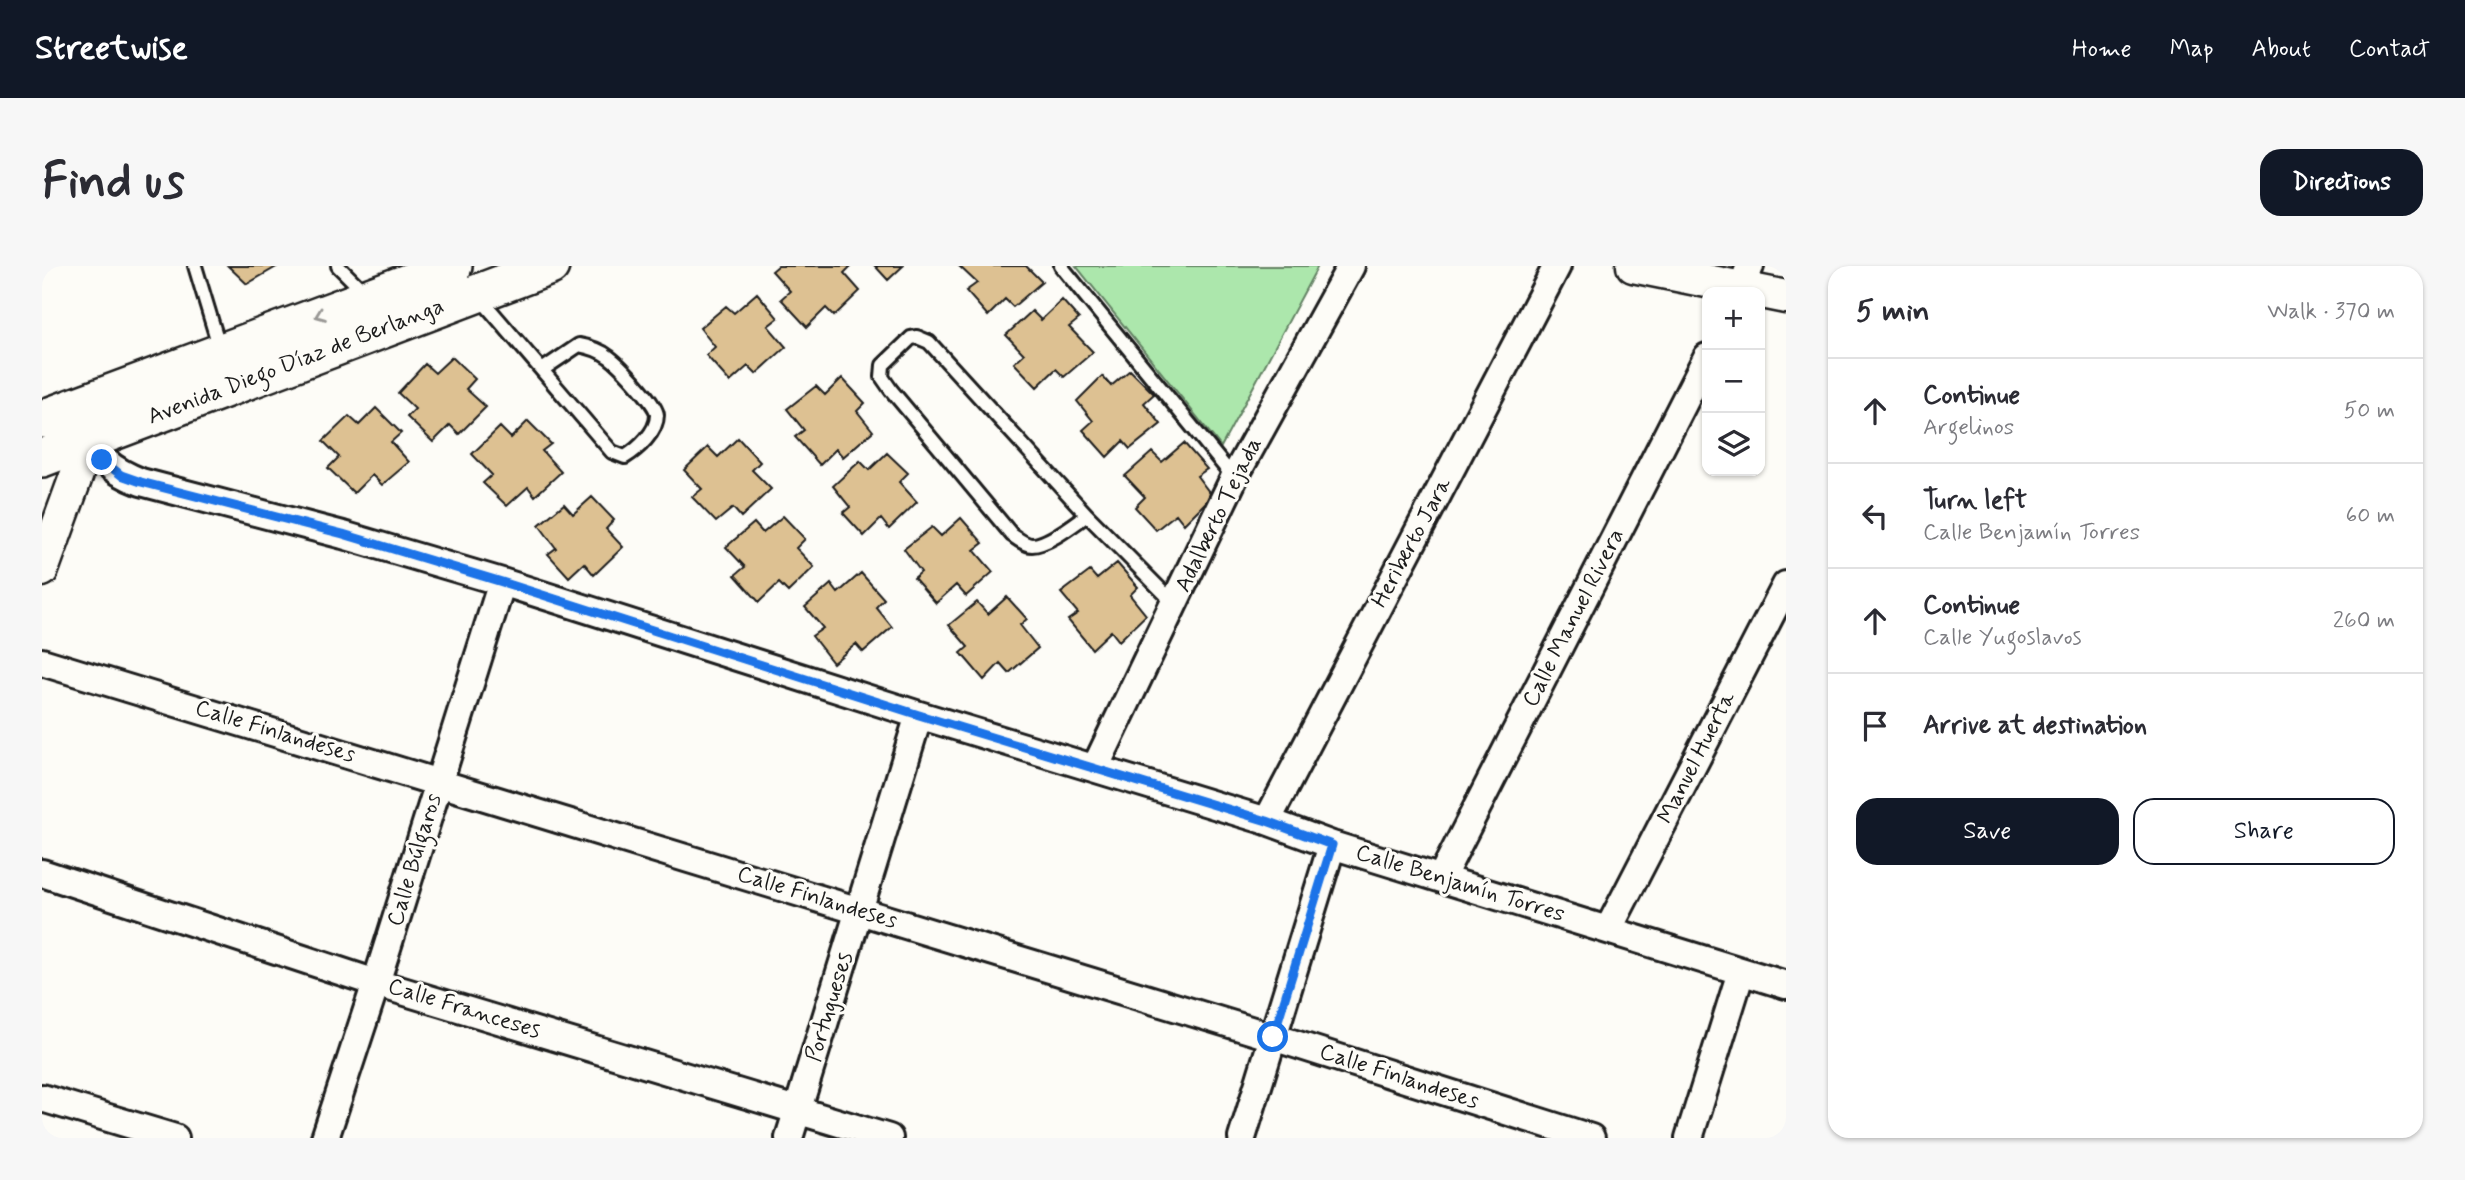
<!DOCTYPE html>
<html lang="en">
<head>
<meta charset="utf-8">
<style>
  body { margin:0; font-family:Mynerve,sans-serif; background:#f7f7f7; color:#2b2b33 }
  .controls { position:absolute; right:21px; top:21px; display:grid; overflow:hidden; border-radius:14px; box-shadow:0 2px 5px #0004 }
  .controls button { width:63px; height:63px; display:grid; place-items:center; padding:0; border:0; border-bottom:2px solid #e1e1e2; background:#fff; color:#2b2b33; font:35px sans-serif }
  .stop { position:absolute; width:21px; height:21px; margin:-16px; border:5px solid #1a73e8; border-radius:50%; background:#fff }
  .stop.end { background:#1a73e8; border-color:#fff; box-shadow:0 2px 7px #0008 }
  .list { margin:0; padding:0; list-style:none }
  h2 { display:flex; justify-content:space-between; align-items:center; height:91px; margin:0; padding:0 28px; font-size:30px }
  h2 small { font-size:23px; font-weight:400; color:#7c7c81 }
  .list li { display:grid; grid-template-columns:46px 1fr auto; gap:21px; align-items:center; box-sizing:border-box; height:105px; padding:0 28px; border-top:2px solid #e1e1e2 }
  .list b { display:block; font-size:26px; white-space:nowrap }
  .list p { margin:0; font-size:23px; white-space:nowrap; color:#7c7c81 }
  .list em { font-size:23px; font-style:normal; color:#7c7c81 }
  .actions { display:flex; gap:14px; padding:21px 28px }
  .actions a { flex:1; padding:16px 0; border:2px solid #111827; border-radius:21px; text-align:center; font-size:24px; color:#111827 }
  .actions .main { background:#111827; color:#fff }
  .icon { flex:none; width:38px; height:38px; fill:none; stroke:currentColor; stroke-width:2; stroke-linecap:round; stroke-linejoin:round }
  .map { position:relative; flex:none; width:1744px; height:872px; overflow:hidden; border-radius:21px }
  header { display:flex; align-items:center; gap:42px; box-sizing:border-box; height:98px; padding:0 35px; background:#111827; color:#fff }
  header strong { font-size:33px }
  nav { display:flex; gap:38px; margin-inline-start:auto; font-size:24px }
  .intro { display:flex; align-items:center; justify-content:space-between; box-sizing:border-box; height:168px; padding:0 42px }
  h1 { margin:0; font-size:49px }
  .button { padding:18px 32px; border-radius:21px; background:#111827; color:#fff; font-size:24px; font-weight:700 }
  main { display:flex; gap:42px; padding:0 42px }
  aside { flex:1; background:#fff; border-radius:21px; box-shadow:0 2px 5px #0004 }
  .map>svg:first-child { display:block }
</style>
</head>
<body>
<header>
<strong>Streetwise</strong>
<nav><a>Home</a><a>Map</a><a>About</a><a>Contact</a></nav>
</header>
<div class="intro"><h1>Find us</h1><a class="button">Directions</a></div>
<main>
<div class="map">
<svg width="1744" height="872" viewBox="0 0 1744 872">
  <rect width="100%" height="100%" fill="#fdfcf7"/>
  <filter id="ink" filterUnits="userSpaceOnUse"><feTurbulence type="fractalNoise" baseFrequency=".0143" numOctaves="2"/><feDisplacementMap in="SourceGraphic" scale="14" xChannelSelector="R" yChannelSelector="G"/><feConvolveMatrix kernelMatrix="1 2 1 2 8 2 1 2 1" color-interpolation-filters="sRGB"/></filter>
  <g filter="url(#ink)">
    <!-- green -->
    <path fill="#ace7ac" stroke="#648264" stroke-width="2" d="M1034,0H1276L1179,181Z"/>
    <!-- building -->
    <path fill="#ddc192" stroke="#1c1c1c" stroke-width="2" d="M186,0H236L205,18Z
      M736,0H809L802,7L818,25L792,50L784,42L765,61L739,33L748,25L730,5Z
      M833,0H861L846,14Z
      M917,0H984L1000,16L971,41L963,33L946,50L924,25L935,17Z
      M715,27L736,52L726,60L744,81L714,108L706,100L688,116L664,89L673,81L658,62L684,40L692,47Z
      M1020,34L1037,53L1027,61L1051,86L1022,111L1014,103L995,121L972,97L982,88L964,69L990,45L999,54Z
      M410,91L433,113L424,123L444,141L417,168L408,159L391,176L365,151L373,143L356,127L383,98L393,107Z
      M1088,104L1112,128L1102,137L1119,158L1088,183L1081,175L1065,191L1041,164L1051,155L1035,135L1060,110L1069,120Z
      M800,112L823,137L815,145L831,165L801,191L794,183L778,199L753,171L762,164L745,143L774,120L783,129Z
      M334,142L359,167L349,176L367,196L340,219L330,209L312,227L286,202L297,191L281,175L307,150L317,159Z
      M486,155L509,178L500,185L519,206L493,230L486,221L465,240L441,217L450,209L430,188L458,161L469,172Z
      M696,172L718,196L710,204L729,223L699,251L691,242L674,256L650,231L660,223L642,204L666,181L676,191Z
      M1142,177L1165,203L1155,210L1170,230L1142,258L1134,248L1114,264L1093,241L1103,231L1083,210L1110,186L1120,196Z
      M845,187L866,207L857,216L875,236L847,263L839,253L822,270L801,247L808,241L791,220L818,195L827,204Z
      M550,231L572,254L564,263L581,281L552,309L542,297L527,311L506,288L514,282L497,259L522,238L531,248Z
      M741,250L763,273L754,282L772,301L746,326L737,317L717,336L693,309L703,301L684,281L712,257L721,267Z
      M919,252L941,277L932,284L951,306L924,330L914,319L894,337L872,312L879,306L862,283L890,261L899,270Z
      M1075,297L1096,321L1088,329L1104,349L1077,375L1069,365L1050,383L1026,354L1036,347L1019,327L1048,305L1055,313Z
      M819,307L842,333L834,341L850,361L821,386L814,378L791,397L770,370L781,362L763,341L789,318L796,327Z
      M965,331L985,353L978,359L996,382L967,407L958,397L942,414L919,387L926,381L907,359L935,336L946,348Z"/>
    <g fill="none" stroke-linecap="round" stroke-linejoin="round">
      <defs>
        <path id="service" d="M153,0L178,83
          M296,0L324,28
          M1019,0L1192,212
          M438,32L570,186L583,191C596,183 615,166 615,149C615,138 578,99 567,91C558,84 549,81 537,79L500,104
          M1045,249C1032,258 1006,279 990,279C983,279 976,273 970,269L849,124L840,111L841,99L869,72L875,71L887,76L1045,249L1133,338"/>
        <path id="minor" d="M1698,26L1708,0
          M42,162C55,192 68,204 99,216L301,269L460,316L877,449L1225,555L1290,579L1744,719
          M0,396L1231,771L1549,872
          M1053,502L1192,212L1309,0
          M1225,555L1515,0
          M0,607L334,717L847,872
          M1399,612L1665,91
          M1566,664L1744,319
          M0,832L133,872
          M283,872L334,717L460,316
          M747,872L877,449
          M1200,872L1290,579
          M1647,872L1699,706"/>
        <path id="tertiary" d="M1591,0L1744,31
          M0,304L47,175"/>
        <path id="secondary" d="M0,153L411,0
          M0,192L508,0"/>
      </defs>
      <!-- service casing -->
      <use href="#service" stroke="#1c1c1c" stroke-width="18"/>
      <!-- minor casing -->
      <use href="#minor" stroke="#1c1c1c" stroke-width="32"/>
      <!-- tertiary casing -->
      <use href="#tertiary" stroke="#1c1c1c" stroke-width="37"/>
      <!-- secondary casing -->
      <use href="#secondary" stroke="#1c1c1c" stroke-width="42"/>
      <!-- service -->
      <use href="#service" stroke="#fdfcf7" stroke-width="12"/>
      <!-- minor -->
      <use href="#minor" stroke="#fdfcf7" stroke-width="26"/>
      <!-- tertiary -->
      <use href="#tertiary" stroke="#fdfcf7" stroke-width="32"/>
      <!-- secondary -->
      <use href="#secondary" stroke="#fdfcf7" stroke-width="37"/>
    </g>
    <!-- one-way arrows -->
    <defs><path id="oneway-chevron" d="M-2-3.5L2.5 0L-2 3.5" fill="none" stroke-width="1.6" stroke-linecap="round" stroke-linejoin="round" transform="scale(1.75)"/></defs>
    <use stroke="#989794" href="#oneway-chevron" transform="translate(278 49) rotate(159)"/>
  </g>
  <g fill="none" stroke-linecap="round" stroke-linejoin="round" filter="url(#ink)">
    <!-- route -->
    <path stroke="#1a73e8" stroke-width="9" d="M60,194L79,209L99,216L301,268L460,316L877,449L1225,555L1290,579L1231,771"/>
  </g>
  <g text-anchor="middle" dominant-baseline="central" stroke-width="6" stroke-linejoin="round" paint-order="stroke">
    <!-- street labels -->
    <g font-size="23" fill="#1c1c1c" stroke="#fdfcf7">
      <text transform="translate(254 96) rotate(-21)">Avenida Diego Díaz de Berlanga</text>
      <text transform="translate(1177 249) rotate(-64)">Adalberto Tejada</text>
      <text transform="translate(1370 277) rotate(-62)">Heriberto Jara</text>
      <text transform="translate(1532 352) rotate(-63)">Calle Manuel Rivera</text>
      <text transform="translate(233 466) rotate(17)">Calle Finlandeses</text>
      <text transform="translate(1655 492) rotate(-63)">Manuel Huerta</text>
      <text transform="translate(373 594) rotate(-73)">Calle Búlgaros</text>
      <text transform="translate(1418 618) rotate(17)">Calle Benjamín Torres</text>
      <text transform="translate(775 632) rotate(17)">Calle Finlandeses</text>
      <text transform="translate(788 741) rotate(-73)">Portugueses</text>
      <text transform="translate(422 743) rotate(17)">Calle Franceses</text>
      <text transform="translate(1357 811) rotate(18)">Calle Finlandeses</text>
    </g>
  </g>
</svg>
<div class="controls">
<button>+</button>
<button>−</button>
<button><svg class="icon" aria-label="layers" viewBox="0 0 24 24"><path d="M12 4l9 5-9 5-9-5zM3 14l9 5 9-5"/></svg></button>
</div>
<div class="stop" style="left:1231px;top:771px"></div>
<div class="stop end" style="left:60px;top:194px"></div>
</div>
<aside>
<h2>5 min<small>Walk · 370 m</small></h2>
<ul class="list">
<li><svg class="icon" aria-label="ahead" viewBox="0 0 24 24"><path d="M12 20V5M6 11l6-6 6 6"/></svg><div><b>Continue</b><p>Argelinos</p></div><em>50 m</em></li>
<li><svg class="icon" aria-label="left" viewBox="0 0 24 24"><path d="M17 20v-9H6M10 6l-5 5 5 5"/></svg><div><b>Turn left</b><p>Calle Benjamín Torres</p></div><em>60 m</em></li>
<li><svg class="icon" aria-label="ahead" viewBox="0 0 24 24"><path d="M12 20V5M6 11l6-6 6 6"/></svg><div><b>Continue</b><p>Calle Yugoslavos</p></div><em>260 m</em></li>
<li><svg class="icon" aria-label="arrive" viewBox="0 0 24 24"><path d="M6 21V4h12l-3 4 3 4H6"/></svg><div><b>Arrive at destination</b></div></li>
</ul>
<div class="actions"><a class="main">Save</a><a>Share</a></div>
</aside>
</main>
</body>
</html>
